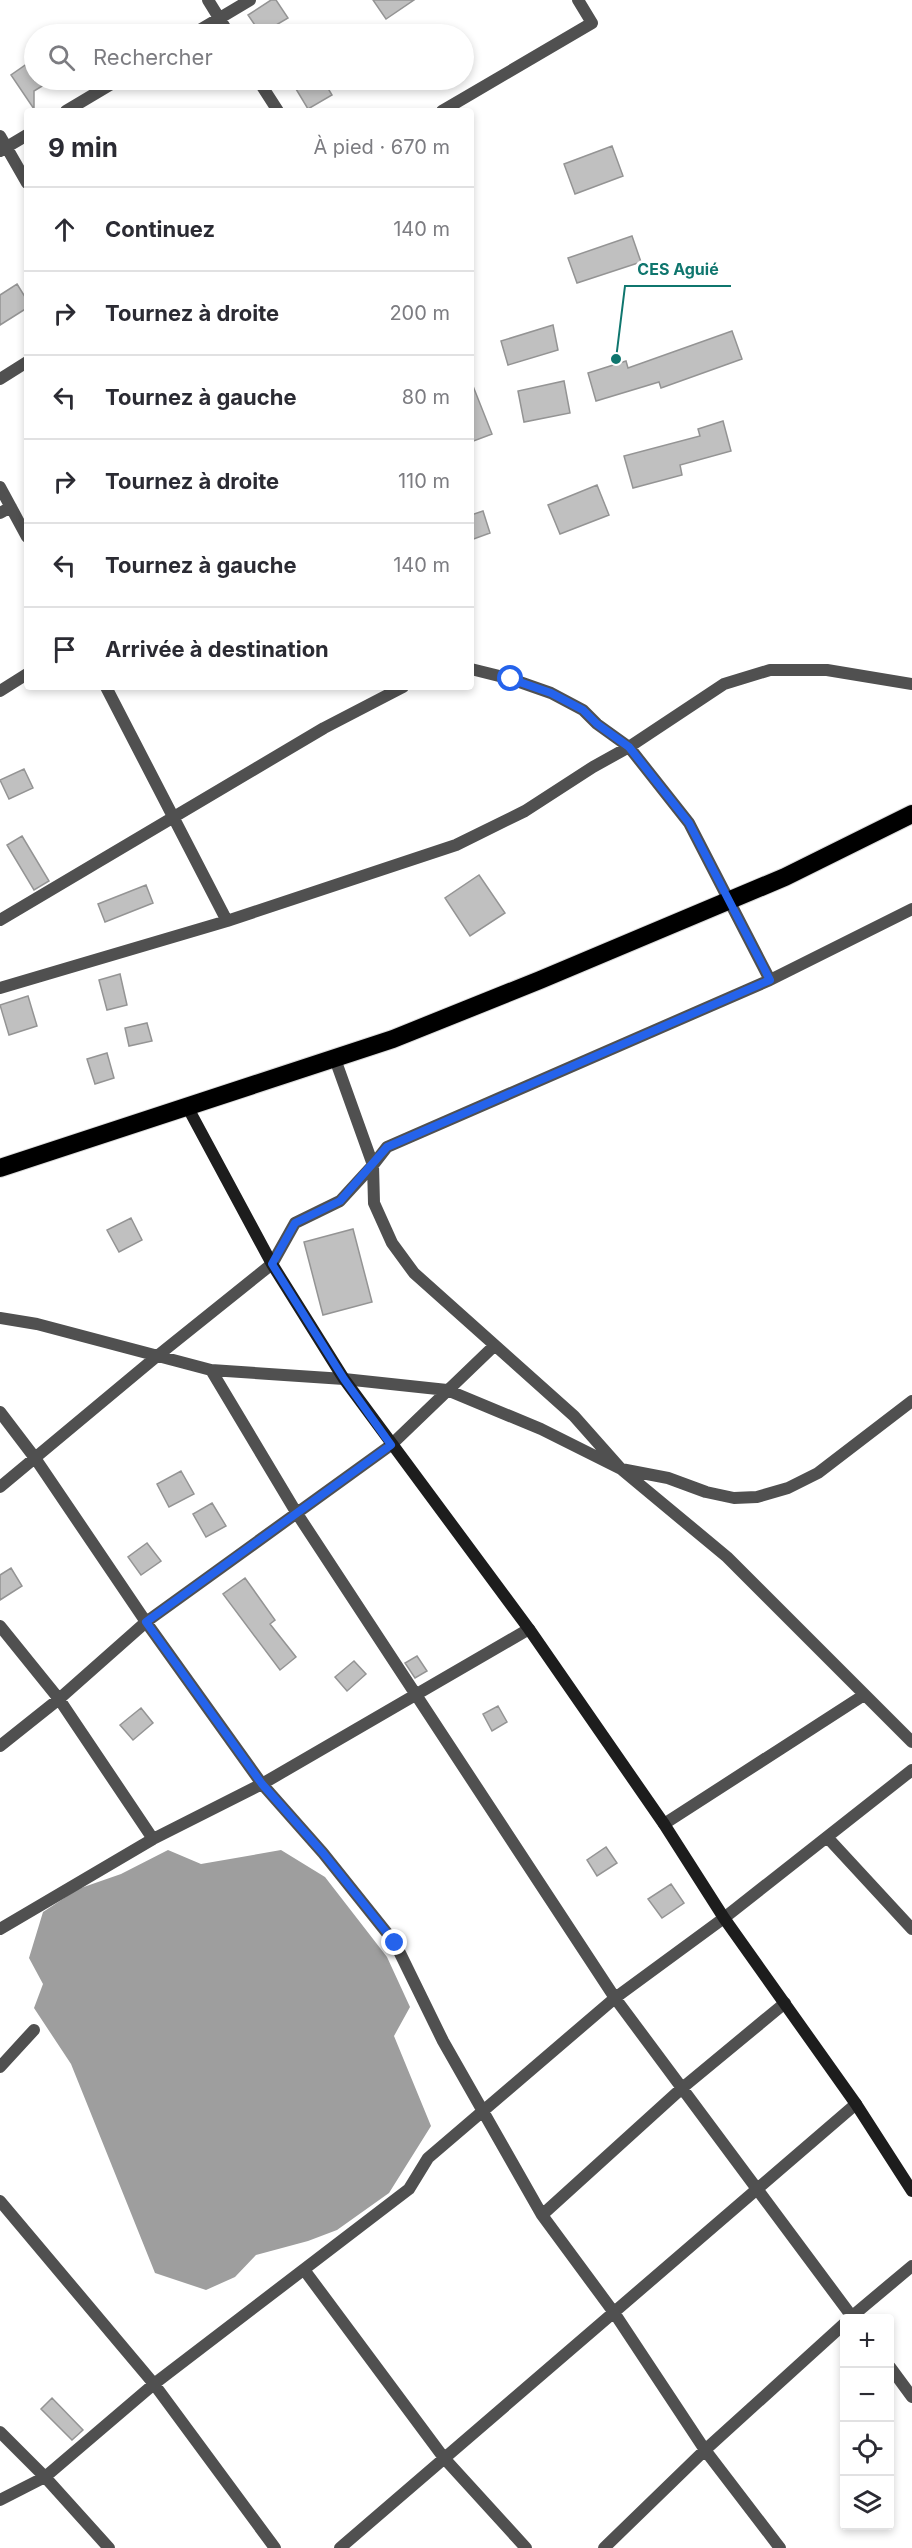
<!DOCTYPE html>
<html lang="fr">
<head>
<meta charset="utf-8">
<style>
  body { margin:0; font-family:Inter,sans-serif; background:#f7f7f7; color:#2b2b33 }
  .controls { position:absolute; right:18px; bottom:18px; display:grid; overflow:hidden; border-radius:6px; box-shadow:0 3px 9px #0003 }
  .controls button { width:54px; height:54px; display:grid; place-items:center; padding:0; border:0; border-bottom:2px solid #e1e1e2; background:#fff; color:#2b2b33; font:30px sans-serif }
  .stop { position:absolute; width:18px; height:18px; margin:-14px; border:4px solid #2563eb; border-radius:50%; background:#fff }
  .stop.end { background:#2563eb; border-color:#fff; box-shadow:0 2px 6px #0008 }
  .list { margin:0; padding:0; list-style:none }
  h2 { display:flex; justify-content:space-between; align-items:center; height:78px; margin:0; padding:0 24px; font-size:26px }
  h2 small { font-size:20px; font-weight:400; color:#7c7c81 }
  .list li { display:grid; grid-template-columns:39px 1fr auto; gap:18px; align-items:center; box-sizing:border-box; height:84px; padding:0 24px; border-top:2px solid #e1e1e2 }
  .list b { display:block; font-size:22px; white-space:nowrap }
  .list em { font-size:20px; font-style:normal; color:#7c7c81 }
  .icon { flex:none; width:33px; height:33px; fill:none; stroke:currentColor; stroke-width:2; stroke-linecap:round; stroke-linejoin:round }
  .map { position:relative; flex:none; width:912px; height:2548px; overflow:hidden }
  .search { position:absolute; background:#fff; box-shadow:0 3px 9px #0003; left:24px; top:24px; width:450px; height:66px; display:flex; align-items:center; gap:15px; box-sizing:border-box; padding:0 21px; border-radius:33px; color:#7c7c81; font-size:22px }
  .panel { position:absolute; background:#fff; box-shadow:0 3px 9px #0003; left:24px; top:108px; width:450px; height:582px; border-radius:6px }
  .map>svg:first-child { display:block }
</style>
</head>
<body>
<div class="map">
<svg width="912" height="2548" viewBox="0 0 912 2548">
  <rect width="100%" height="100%" fill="#fff"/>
  <!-- water -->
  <path fill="#9e9e9e" d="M168,1850L201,1864L281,1850L325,1877L387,1957L410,2007L394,2036L431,2126L389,2193L337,2230L308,2241L256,2255L235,2277L206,2290L155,2273L71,2064L34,2008L43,1984L29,1958L43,1912L78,1889L121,1874Z"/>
  <!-- building -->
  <path fill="#c0c0c0" stroke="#949494" stroke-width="1.5" d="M271,0H276L288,18L261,34L248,15Z
    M373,0H414L386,19Z
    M34,59V80H52L34,91V109L11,75Z
    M301,80H323L332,95L308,109L293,84Z
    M612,146L623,176L575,194L564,164Z
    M632,236L641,262L577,283L568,258Z
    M17,284L27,300V308L0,325V295Z
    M553,325L558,350L508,365L501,341Z
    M732,331L742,359L661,388L659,382L596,401L588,373L626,361L628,368Z
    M471,381L492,434L471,442Z
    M564,381L570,413L524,422L518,391Z
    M723,421L731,451L680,465L682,475L633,488L624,456L700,436L698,429Z
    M597,485L609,515L560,534L548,505Z
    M483,511L490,533L471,540V515Z
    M24,769L33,788L9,799L0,780Z
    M22,836L49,881L34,890L7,845Z
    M479,875L505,913L470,936L445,898Z
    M146,885L153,903L105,922L98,904Z
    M120,974L127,1005L107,1010L99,980Z
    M28,996L37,1026L9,1035L0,1005Z
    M147,1023L152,1041L129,1046L125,1028Z
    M107,1053L114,1078L95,1084L87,1059Z
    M131,1218L142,1240L119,1252L107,1230Z
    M353,1229L372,1302L323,1315L304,1242Z
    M181,1471L194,1494L169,1507L157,1484Z
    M212,1503L226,1526L206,1537L193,1514Z
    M147,1543L161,1561L141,1575L128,1557Z
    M11,1568L22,1586L0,1600V1575Z
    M245,1578L275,1620L270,1624L296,1657L280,1670L223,1594Z
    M417,1656L427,1671L415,1678L405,1663Z
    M354,1661L366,1674L347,1691L335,1677Z
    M498,1706L507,1722L492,1731L483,1714Z
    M141,1708L153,1723L133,1740L120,1725Z
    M606,1847L617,1863L597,1876L587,1860Z
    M671,1884L684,1903L662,1918L648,1899Z
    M52,2398L83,2430L72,2440L41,2409Z"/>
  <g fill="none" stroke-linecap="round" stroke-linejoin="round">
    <defs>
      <path id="highway" d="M0,1168L393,1039L540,980L785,877L912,814"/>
    </defs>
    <!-- highway casing -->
    <use href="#highway" stroke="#dbdbdb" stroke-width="20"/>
    <!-- street -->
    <path stroke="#505050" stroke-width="12" d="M208,0L229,34
      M193,34L250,0
      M258,80L278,111
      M66,111L118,80
      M442,111L592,23L578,0
      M0,136L27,183
      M0,151L27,135
      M0,379L27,362
      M0,487L27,537
      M0,513L11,507
      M471,669L511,679L551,693L583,710L597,724L629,747L724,684L770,670H827L912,684
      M106,687L227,921
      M0,691L27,674
      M912,909L770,980L387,1147L373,1165L374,1203L392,1243L414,1273L574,1416L621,1469L668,1478L706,1492L734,1498L757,1497L788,1488L818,1473L912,1401
      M0,920L324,728L403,687
      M0,988L227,921L456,845L525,811L593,767L629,747L689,823L770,980
      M0,1318L37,1324L211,1370L344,1379L447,1390L541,1429L621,1469L727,1557L912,1742
      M211,1370L296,1512L615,1998L853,2318
      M0,1412L35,1458L146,1622L262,1784L323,1853L395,1943L443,2041L542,2215L615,2314L705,2450L780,2548
      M0,1487L156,1357L272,1264L295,1223L340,1201L373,1165L335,1059
      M0,1626L59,1699L153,1839
      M0,1746L59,1699L146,1622L391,1445L494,1346
      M664,1824L864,1695
      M827,1837L912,1929
      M0,1929L153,1839L262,1784L529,1629
      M0,2067L34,2030
      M0,2201L154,2384L275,2548
      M542,2215L681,2089L785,2003
      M305,2271L444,2458L526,2548
      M850,2318L912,2266
      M890,2367L912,2397
      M0,2432L45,2477L109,2548
      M0,2500L45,2477L154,2384L409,2189L428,2158L615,1998L724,1918L912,1770
      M340,2548L856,2104
      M604,2548L705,2450L844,2324"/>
    <!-- secondary -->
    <path stroke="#1d1d1d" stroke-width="12" d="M188,1108L272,1264L344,1379L529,1629L664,1824L724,1918L856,2104L912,2191"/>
    <!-- highway -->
    <use href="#highway" stroke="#000" stroke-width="18"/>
  </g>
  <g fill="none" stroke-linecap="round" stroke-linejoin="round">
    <!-- route -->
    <path stroke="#2563eb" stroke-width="8" d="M395,1943L323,1853L262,1784L146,1622L391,1445L344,1379L272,1264L295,1223L340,1201L387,1147L770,980L689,823L629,747L597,724L583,710L551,693L511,679"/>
  </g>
  <!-- callouts -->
  <path fill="none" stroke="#0f766e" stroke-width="2" d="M616 359L625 286H731"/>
  <circle fill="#0f766e" stroke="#fff" stroke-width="2" cx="616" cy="359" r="6"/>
  <g font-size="16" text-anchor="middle" font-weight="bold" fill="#0f766e" stroke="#fff" stroke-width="6" stroke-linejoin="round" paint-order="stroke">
    <text x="678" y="275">CES Aguié</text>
  </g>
</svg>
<div class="controls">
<button>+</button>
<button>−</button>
<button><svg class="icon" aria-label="locate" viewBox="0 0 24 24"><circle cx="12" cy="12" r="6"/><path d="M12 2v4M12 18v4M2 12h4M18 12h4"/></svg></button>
<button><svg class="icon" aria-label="layers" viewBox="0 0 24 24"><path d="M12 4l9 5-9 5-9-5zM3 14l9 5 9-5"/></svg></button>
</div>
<div class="stop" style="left:511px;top:679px"></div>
<div class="stop end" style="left:395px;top:1943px"></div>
<div class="search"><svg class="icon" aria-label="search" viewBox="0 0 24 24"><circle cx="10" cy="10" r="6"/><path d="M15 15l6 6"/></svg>Rechercher</div>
<section class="panel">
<h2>9 min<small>À pied · 670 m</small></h2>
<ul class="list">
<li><svg class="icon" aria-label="ahead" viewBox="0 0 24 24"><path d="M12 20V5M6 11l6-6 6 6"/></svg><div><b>Continuez</b></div><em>140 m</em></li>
<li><svg class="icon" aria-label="right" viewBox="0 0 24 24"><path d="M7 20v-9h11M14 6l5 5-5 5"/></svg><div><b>Tournez à droite</b></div><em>200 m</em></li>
<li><svg class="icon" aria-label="left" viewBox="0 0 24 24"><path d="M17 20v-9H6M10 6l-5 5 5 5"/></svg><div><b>Tournez à gauche</b></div><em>80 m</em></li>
<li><svg class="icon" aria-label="right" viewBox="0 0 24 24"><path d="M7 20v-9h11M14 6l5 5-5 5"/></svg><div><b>Tournez à droite</b></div><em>110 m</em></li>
<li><svg class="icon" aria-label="left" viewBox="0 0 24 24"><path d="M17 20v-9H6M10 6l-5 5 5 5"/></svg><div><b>Tournez à gauche</b></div><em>140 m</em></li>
<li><svg class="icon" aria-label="arrive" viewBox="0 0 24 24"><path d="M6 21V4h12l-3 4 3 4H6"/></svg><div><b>Arrivée à destination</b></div></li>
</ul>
</section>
</div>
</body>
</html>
